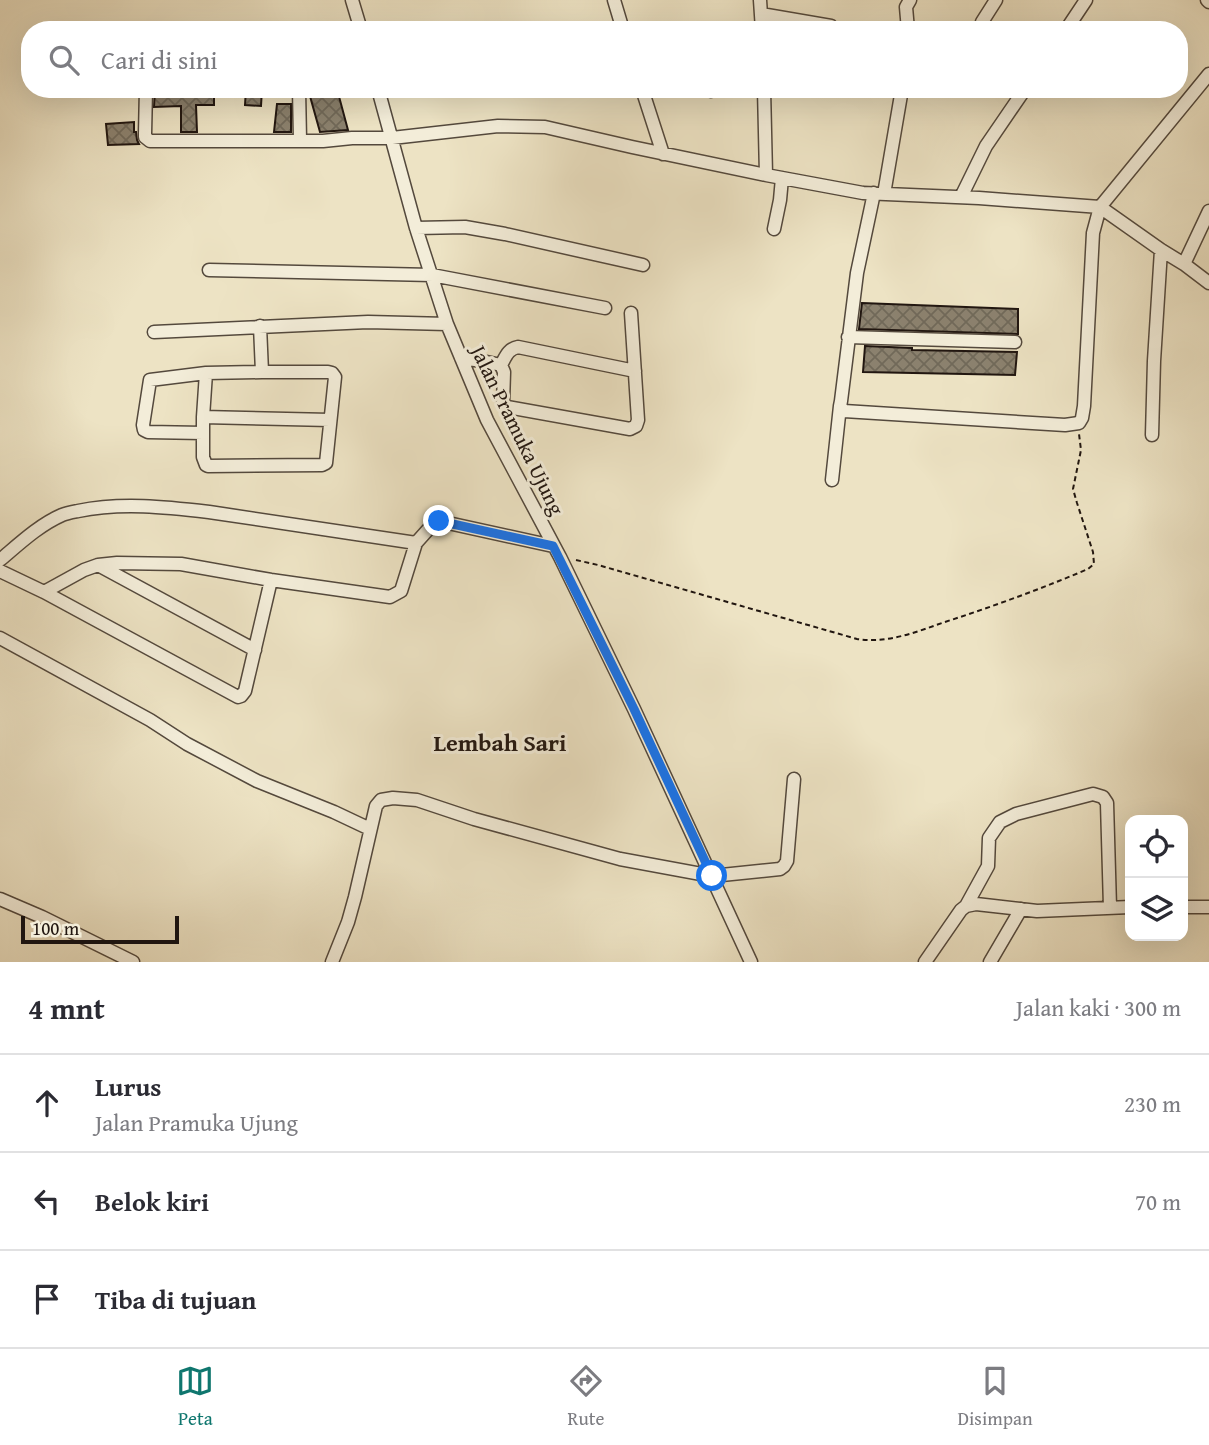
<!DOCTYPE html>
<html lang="id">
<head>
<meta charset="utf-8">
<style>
  body { margin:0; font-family:"Gentium Book Plus",serif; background:#f7f7f7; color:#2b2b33 }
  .controls { position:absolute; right:21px; bottom:21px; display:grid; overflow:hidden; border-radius:14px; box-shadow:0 7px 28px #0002 }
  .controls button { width:63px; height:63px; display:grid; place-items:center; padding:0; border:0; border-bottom:2px solid #e1e1e2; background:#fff; color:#2b2b33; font:35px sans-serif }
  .scale { position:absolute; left:21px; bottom:18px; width:158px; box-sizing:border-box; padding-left:7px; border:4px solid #211610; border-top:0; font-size:19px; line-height:24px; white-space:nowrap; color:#211610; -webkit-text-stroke:5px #f3edd9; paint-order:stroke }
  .stop { position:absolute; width:21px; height:21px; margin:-16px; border:5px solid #1a73e8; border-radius:50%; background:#fff }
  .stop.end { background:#1a73e8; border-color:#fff; box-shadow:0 2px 7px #0008 }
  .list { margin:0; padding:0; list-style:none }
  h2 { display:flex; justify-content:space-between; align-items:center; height:91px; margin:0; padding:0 28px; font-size:30px }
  h2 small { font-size:23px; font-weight:400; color:#7c7c81 }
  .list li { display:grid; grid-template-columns:46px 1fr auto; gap:21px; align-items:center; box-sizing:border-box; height:98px; padding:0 28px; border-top:2px solid #e1e1e2 }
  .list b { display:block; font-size:26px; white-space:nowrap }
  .list p { margin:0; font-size:23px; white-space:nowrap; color:#7c7c81 }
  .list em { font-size:23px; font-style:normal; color:#7c7c81 }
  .icon { flex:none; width:38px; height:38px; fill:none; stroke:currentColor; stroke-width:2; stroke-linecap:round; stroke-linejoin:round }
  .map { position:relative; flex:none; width:1209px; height:962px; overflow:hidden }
  .search { position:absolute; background:#fff; box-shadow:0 7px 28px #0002; left:21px; right:21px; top:21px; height:77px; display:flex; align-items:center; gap:18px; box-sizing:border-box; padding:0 24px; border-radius:28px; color:#7c7c81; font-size:26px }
  .sheet { height:385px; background:#fff }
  nav { display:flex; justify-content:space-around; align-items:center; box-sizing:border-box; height:98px; border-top:2px solid #e1e1e2; background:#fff; font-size:19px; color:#7c7c81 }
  nav a { display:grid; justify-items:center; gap:4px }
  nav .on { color:#0f766e }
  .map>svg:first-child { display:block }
</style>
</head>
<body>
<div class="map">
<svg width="1209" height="962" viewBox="0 0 1209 962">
  <defs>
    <pattern id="building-cross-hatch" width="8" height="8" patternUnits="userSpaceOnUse" patternTransform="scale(1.75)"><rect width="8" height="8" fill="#8b816e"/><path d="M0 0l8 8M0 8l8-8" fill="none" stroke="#716959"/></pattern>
  </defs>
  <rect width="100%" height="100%" fill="#ede3c4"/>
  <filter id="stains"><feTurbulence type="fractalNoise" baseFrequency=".00286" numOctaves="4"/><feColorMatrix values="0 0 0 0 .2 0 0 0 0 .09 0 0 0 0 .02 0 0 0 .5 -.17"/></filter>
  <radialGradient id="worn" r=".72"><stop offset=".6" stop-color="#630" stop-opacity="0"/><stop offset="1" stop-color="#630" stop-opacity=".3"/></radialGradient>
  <!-- building -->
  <path fill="url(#building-cross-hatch)" stroke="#211610" stroke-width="2" d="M155,89H214V105H196L197,132H181V106L154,107Z
    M246,89H262L261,106L245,105Z
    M308,89H337L348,130L320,132Z
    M277,104H291V132H274Z
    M134,122V132H136L137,140L139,144L108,145L106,124Z
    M862,303L1018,309V334L859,329Z
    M865,346L912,348V350L1017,352L1015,375L863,372Z"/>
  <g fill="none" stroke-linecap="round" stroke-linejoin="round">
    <defs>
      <path id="minor" d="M352,0L361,30
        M614,0L623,30
        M760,0L762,30
        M1207,0L1209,2
        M761,14L831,26
        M982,22L996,0
        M908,30L906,7L910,0
        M1066,30L1086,0
        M146,89L145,134V137L150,141H323L352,138H392L498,126L545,127L632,147L766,175L863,193L979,198L1100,207
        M299,89L300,140
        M378,89L416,228L447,324L487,420L560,557L634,709L751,962
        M642,89L663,154
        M764,89L766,175
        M711,91L712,89
        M874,193L857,273L841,401L840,406L844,411L1065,425L1079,423L1082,418L1084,406L1093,233L1100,207L1209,74
        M884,194L902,89
        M961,197L986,146L1025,89
        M1100,207L1161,250L1184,264L1209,283
        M416,228L465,227L505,234L643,265
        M774,229L780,200L782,178
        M1184,264L1209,211
        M209,270L432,275L605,308
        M154,332L368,322L447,324
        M848,337L1015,342
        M461,358L482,361L501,365L504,372L503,403L507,407L630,429L636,426L638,420L631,313
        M501,365C506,356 508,349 518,347L635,371
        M206,373L203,417V457L206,465L208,466L322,465L326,463L335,377L332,373L328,372H262
        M203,417L330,420
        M203,433L148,432L144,430L143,425L150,380L206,373L262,372L260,326
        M1152,435L1154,361L1161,250
        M832,480L840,406
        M0,560C19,544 39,525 62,515C67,513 73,512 78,511C121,502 166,507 209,512L416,543L433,524L439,521L553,546
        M98,565L255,650
        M0,571L44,592L238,697L241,696L245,691L271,580
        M44,592L84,570L98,565L117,563L181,564L271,580L390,597L401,591L416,543
        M0,638L150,720L187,744L257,781L334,812L370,829
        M0,899L42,917L133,962
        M966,906L988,866L989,838L1000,822L1016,814L1093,794L1103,797L1107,803L1110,907
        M1183,907H1209
        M332,962L348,922L355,897L376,806L381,800L393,798L417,800L474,819L620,859L712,876L780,869L784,866L787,861L794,779
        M925,962L961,910L966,906L976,904L1037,911L1130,907
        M990,962L1021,909"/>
    </defs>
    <!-- minor casing -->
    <use href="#minor" stroke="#54493d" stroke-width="15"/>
    <!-- path -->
    <path stroke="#211610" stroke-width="2" stroke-dasharray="5 3.5" stroke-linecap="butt" d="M576,560L598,565L857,639C891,644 920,630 951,620C997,605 1043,588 1088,569L1094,564L1093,552L1077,503L1073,489L1081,450L1079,434"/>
    <!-- minor -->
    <use href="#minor" stroke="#f3edd9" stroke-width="12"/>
  </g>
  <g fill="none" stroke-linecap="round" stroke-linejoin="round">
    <!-- route -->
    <path stroke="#1a73e8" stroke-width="9" d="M439,521L553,546L634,709L712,876"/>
  </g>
  <g text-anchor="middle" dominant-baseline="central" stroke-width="6" stroke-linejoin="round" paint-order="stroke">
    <!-- street labels -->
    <g font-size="21" fill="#211610" stroke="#f3edd9">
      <text transform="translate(518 430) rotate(64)">Jalan Pramuka Ujung</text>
    </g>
    <!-- quarter labels -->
    <g font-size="24" font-weight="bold" fill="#211610" stroke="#f3edd9">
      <text x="500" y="742">Lembah Sari</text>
    </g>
  </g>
  <rect width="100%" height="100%" filter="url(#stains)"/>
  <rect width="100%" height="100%" fill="url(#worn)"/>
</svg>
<div class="controls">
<button><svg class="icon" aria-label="locate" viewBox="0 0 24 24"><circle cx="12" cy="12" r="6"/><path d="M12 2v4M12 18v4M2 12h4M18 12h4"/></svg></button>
<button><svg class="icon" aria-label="layers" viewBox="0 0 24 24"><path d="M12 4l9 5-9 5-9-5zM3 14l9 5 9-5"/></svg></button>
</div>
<div class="scale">100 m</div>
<div class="stop" style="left:712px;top:876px"></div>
<div class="stop end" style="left:439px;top:521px"></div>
<div class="search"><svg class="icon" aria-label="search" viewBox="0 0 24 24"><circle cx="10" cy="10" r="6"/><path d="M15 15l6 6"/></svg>Cari di sini</div>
</div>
<section class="sheet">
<h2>4 mnt<small>Jalan kaki · 300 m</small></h2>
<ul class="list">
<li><svg class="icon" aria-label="ahead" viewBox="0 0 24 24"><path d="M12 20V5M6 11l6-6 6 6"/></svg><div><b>Lurus</b><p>Jalan Pramuka Ujung</p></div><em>230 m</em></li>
<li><svg class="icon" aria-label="left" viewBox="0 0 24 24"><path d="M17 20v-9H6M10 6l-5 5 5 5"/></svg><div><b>Belok kiri</b></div><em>70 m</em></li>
<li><svg class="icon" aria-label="arrive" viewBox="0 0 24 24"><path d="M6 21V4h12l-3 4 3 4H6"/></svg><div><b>Tiba di tujuan</b></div></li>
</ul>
</section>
<nav>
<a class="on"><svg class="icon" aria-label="map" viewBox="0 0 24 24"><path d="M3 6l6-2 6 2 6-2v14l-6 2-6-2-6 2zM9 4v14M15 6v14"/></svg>Peta</a>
<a><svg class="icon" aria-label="directions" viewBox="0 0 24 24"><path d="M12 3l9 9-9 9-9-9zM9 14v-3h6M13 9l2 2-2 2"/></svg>Rute</a>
<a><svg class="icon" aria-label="saved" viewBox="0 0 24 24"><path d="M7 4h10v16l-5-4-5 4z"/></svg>Disimpan</a>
</nav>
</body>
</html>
